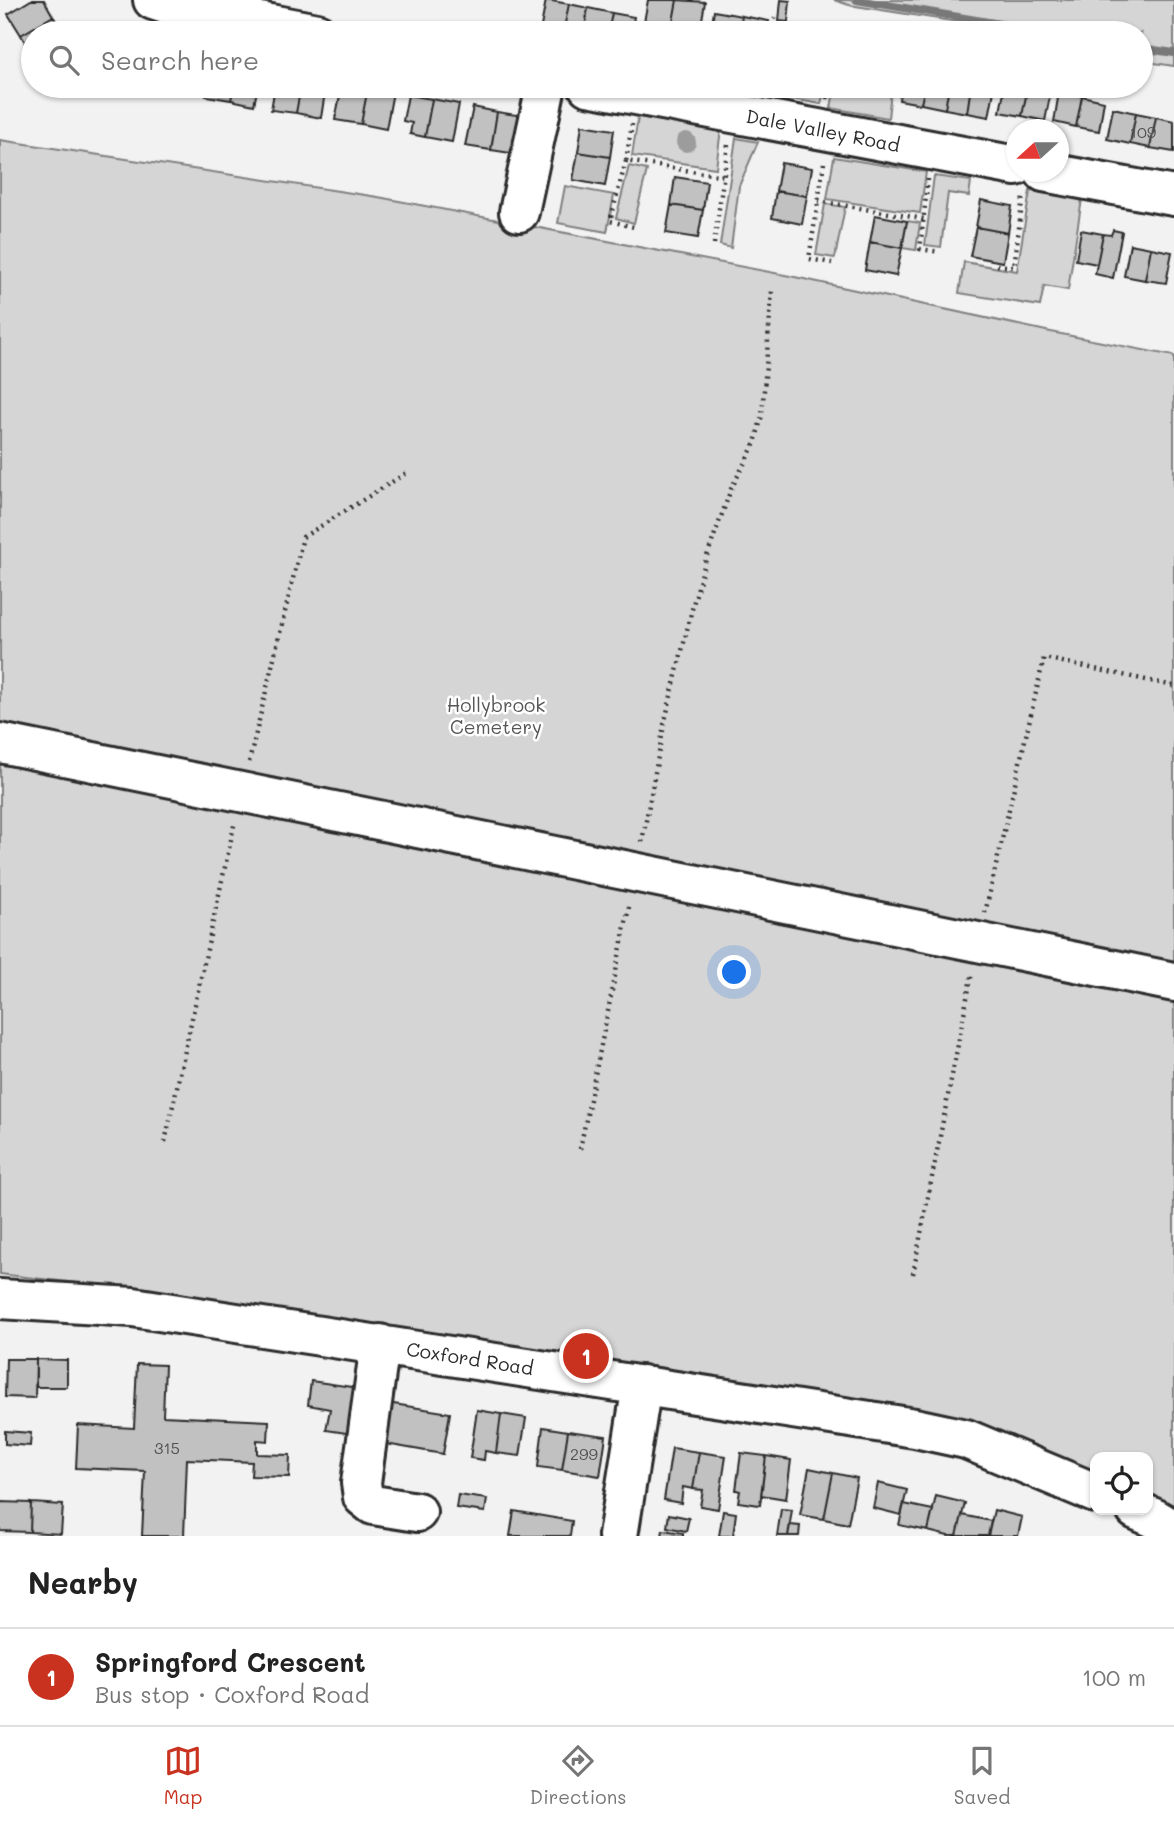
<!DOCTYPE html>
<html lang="en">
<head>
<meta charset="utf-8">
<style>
  body { margin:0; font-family:Mali,sans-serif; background:#f6f6f6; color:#222 }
  .controls { position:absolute; right:21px; bottom:21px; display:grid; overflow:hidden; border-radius:14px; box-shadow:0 2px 5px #0004 }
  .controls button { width:63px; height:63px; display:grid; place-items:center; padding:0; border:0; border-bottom:2px solid #e0e0e0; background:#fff; color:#222; font:35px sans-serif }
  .compass { position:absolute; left:1006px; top:119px; width:63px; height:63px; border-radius:50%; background:#fff; box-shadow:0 2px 5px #0004; rotate:249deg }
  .you { position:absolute; left:735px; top:973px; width:24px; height:24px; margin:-18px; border:5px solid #fff; border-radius:50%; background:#1a73e8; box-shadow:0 0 0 10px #1a73e833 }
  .badge { display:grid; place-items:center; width:46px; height:46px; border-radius:50%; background:#c8321e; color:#fff; font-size:23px; font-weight:700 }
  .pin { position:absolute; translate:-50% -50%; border:4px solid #fff; box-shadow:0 2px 7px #0006 }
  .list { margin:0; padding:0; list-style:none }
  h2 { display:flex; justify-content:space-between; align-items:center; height:91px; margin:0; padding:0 28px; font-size:30px }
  h2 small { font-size:23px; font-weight:400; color:#767676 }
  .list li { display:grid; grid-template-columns:46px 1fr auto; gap:21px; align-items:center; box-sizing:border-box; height:98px; padding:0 28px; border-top:2px solid #e0e0e0 }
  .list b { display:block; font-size:26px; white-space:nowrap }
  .list p { margin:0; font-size:23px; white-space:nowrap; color:#767676 }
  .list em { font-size:23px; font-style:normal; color:#767676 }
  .icon { flex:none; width:38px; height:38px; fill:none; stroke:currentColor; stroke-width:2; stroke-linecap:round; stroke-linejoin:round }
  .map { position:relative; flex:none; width:1174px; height:1536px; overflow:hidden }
  .search { position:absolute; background:#fff; box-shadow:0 2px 5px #0004; left:21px; right:21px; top:21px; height:77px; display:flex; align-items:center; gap:18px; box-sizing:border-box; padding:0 24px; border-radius:38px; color:#767676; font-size:26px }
  .sheet { height:189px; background:#fff }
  nav { display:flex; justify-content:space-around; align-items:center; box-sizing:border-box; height:98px; border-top:2px solid #e0e0e0; background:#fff; font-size:19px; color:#767676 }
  nav a { display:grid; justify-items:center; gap:4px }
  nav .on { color:#c8321e }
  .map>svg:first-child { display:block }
</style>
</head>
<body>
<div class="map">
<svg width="1174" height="1536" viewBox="0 0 1174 1536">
  <rect width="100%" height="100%" fill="#f2f2f2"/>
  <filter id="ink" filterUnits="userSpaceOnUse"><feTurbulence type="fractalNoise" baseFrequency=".0143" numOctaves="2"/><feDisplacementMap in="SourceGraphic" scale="14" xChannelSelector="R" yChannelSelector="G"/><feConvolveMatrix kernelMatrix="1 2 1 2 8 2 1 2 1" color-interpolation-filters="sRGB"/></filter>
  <g filter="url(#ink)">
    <!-- green -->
    <path fill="#d5d5d5" stroke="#808080" stroke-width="2" d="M834,0H1174V66L1141,61V33H1028L849,5Z
      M644,22L700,32L641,33Z
      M766,86H825L821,104L764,94Z
      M835,86H864L891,91L888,118L831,108Z
      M638,117L721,129L716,168L632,156Z
      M736,138L758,142L739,186L731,248L720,245Z
      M0,140L378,197L790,276L1051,332L1174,356V1519L1148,1504V1457H1095V1477L128,1289L0,1274Z
      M834,157L926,172L920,213L827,199Z
      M629,166L647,170L634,223L616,218Z
      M934,176L971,181L969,196L948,193L941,247L925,245Z
      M565,186L614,195L607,232L558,223Z
      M1030,191L1082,199L1068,290L1044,286L1040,306L959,293L964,262L1017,271Z
      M825,204L845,207L835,258L816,255Z
      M907,221L920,223L916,250L902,248Z"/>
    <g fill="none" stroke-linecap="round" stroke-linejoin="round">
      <!-- stream -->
      <path stroke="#787878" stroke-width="8" d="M857,0L1054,33
        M1141,48L1174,53"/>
    </g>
    <!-- building -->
    <path fill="#c1c1c1" stroke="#2b2b2b" stroke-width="2" d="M31,0H44L53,16L21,35L8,14Z
      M546,0L569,4L563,33L540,32Z
      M648,0H677L672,27L644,22Z
      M677,0L705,2L700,32L672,27Z
      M781,0L790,1L788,22L779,21Z
      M569,4L588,8L584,33H563Z
      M588,8L612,13L608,33H584Z
      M714,11L742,16L739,33H710Z
      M612,13L634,17L631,33H608Z
      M53,16L64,33H33V55L21,35Z
      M742,16L769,21L767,33H739Z
      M51,86H74L72,94L50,90Z
      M165,86H191L190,92L165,88Z
      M207,86H234L231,100L206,96Z
      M234,86H258L254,105L231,100Z
      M275,86H301L296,113L271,110Z
      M301,86H326L321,118L296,113Z
      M342,86L368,87L361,124L335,120Z
      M865,86H892L891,91Z
      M901,86H925L921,104L899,100Z
      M925,86H949L945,109L921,104Z
      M949,86H971L967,113L945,109Z
      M971,86H995L989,117L967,113Z
      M1005,86H1028L1022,116L1000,112Z
      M1028,86L1051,91L1045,121L1022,116Z
      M368,87L393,92L386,129L361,124Z
      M1059,92L1082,96L1076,127L1054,122Z
      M408,95L432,99L425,137L410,134L412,123L403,121Z
      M1082,96L1104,101L1099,131L1076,127Z
      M432,99L459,104L452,142L425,137Z
      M473,107L497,112L491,150L465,146Z
      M1113,108L1136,113L1130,144L1107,139Z
      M497,112L523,116L517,154L491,150Z
      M1136,113L1156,117L1150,148L1130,144Z
      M1156,117L1174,121V152L1150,148Z
      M582,125L614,130L610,157L578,152Z
      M578,152L610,157L605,186L573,180Z
      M781,163L812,168L807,196L776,191Z
      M675,177L707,182L703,210L671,205Z
      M776,191L807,196L802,224L772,218Z
      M981,200L1012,206L1008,233L976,227Z
      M671,205L703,210L698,238L666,233Z
      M875,215L907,221L902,248L870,242Z
      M976,227L1008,233L1003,262L970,256Z
      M1081,230L1103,234L1097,264L1076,260Z
      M1113,230L1122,232L1113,278L1095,274L1103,234L1111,235Z
      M870,242L902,248L896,276L865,270Z
      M1130,244L1151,248L1145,280L1124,276Z
      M1151,248L1172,252L1166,283L1145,280Z
      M6,1359H36L35,1398L5,1397Z
      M36,1359L67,1360V1387H36Z
      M137,1364L165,1365L163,1416L269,1421L268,1441L257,1440V1454L290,1455L289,1477L251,1476L252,1462L187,1459L184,1536H142L145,1471L76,1468L78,1425L134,1428Z
      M311,1381L366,1389L360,1435L326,1430L330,1409L308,1405Z
      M381,1402L450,1413L443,1454L374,1442Z
      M477,1410L501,1414L496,1453L485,1451L484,1460L470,1458Z
      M501,1414L526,1418L520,1456L496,1453Z
      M543,1427L568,1431L562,1470L538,1467Z
      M5,1431L31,1433L30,1446L5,1444Z
      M568,1431L606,1436L600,1476L562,1470Z
      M672,1448L699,1452L693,1489L683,1487L681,1503L664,1500Z
      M699,1452L726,1456L718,1509L700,1506L703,1490L693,1489Z
      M741,1453L766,1456L760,1505L738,1502L740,1491L736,1490Z
      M766,1456L791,1460L786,1499L761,1495Z
      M809,1468L833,1473L824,1519L800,1515Z
      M833,1473L857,1478L848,1524L824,1519Z
      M878,1483L907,1490L901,1515L873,1508Z
      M458,1495L487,1499L485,1512L456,1508Z
      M936,1496L965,1503L957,1536H948L928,1531Z
      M0,1502L31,1503L30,1532L0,1531Z
      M31,1503L63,1505L61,1534L30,1532Z
      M904,1504L933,1510L928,1531L899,1525Z
      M781,1509L792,1510L788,1536H777Z
      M994,1510L1022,1517L1018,1536H988Z
      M514,1511L572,1521L570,1536H510Z
      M723,1511L736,1513L733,1536H719Z
      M669,1514L689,1518L686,1531L667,1527Z
      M962,1515L991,1521L988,1536H957Z
      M790,1525L800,1526L799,1536H788Z
      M663,1530L683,1533V1536H662Z"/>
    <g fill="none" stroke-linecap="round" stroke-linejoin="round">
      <defs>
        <path id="minor" d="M153,0L162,3L317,33
          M588,86L1016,166
          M1044,172L1174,196
          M519,212L546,86
          M0,743L1174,982
          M0,1299L133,1307L915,1428L966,1439L1095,1493
          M380,1344L361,1483L363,1497L373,1505L417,1512
          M1136,1510L1154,1518L1174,1530
          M618,1536L642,1385"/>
      </defs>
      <!-- minor casing -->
      <use href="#minor" stroke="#2b2b2b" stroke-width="44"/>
      <!-- path -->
      <path stroke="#2b2b2b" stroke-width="4.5" stroke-dasharray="2 5" stroke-linecap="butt" d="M636,33L638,25
        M772,33L775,18
        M827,99L829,86
        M632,124L626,161L723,176
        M626,161L610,221L634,227
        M824,163L809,259L832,263
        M928,179L920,249L940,252
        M818,201L924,219
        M714,244L728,145
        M997,265L1014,267L1023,197
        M249,762L303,537L408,472
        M642,842L664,725L694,601L706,559L731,489L755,443L762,415L772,291
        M985,913L1044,658L1174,686
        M165,1142L235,821
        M580,1149L630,902
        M913,1274L972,973"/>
      <!-- minor -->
      <use href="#minor" stroke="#fff" stroke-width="38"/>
    </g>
    <!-- trees -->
    <circle fill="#9c9c9c" cx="686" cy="142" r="10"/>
  </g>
  <g text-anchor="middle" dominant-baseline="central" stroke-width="5" stroke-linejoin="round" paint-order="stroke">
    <!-- number labels -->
    <g font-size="16" fill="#505050">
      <text x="1143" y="131">109</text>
      <text x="167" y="1447">315</text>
      <text x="584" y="1453">299</text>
    </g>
    <!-- street labels -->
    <g font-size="19" fill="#2b2b2b" stroke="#fff">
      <text transform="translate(823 130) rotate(11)">Dale Valley Road</text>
      <text transform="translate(470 1358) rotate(9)">Coxford Road</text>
    </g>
    <!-- park labels -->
    <g font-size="19" fill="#565656" stroke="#fff">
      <text x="496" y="704">Hollybrook<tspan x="496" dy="22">Cemetery</tspan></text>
    </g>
  </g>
</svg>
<div class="controls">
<button><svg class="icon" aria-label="locate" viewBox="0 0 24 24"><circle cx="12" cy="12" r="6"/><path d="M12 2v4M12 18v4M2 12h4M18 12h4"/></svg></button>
</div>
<svg class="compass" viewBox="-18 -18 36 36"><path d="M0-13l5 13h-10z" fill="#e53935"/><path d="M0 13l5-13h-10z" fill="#767676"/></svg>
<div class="you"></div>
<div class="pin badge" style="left:586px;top:1356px">1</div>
<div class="search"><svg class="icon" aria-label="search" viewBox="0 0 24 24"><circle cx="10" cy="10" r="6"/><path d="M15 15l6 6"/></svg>Search here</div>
</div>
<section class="sheet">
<h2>Nearby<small></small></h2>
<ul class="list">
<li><span class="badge">1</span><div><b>Springford Crescent</b><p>Bus stop · Coxford Road</p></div><em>100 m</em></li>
</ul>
</section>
<nav>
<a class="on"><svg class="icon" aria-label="map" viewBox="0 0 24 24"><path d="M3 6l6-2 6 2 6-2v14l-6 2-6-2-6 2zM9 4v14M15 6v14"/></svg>Map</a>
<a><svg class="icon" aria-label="directions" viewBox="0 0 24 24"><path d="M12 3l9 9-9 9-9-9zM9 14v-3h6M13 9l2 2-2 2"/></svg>Directions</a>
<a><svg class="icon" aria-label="saved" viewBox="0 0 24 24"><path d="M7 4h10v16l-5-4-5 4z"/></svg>Saved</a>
</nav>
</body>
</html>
